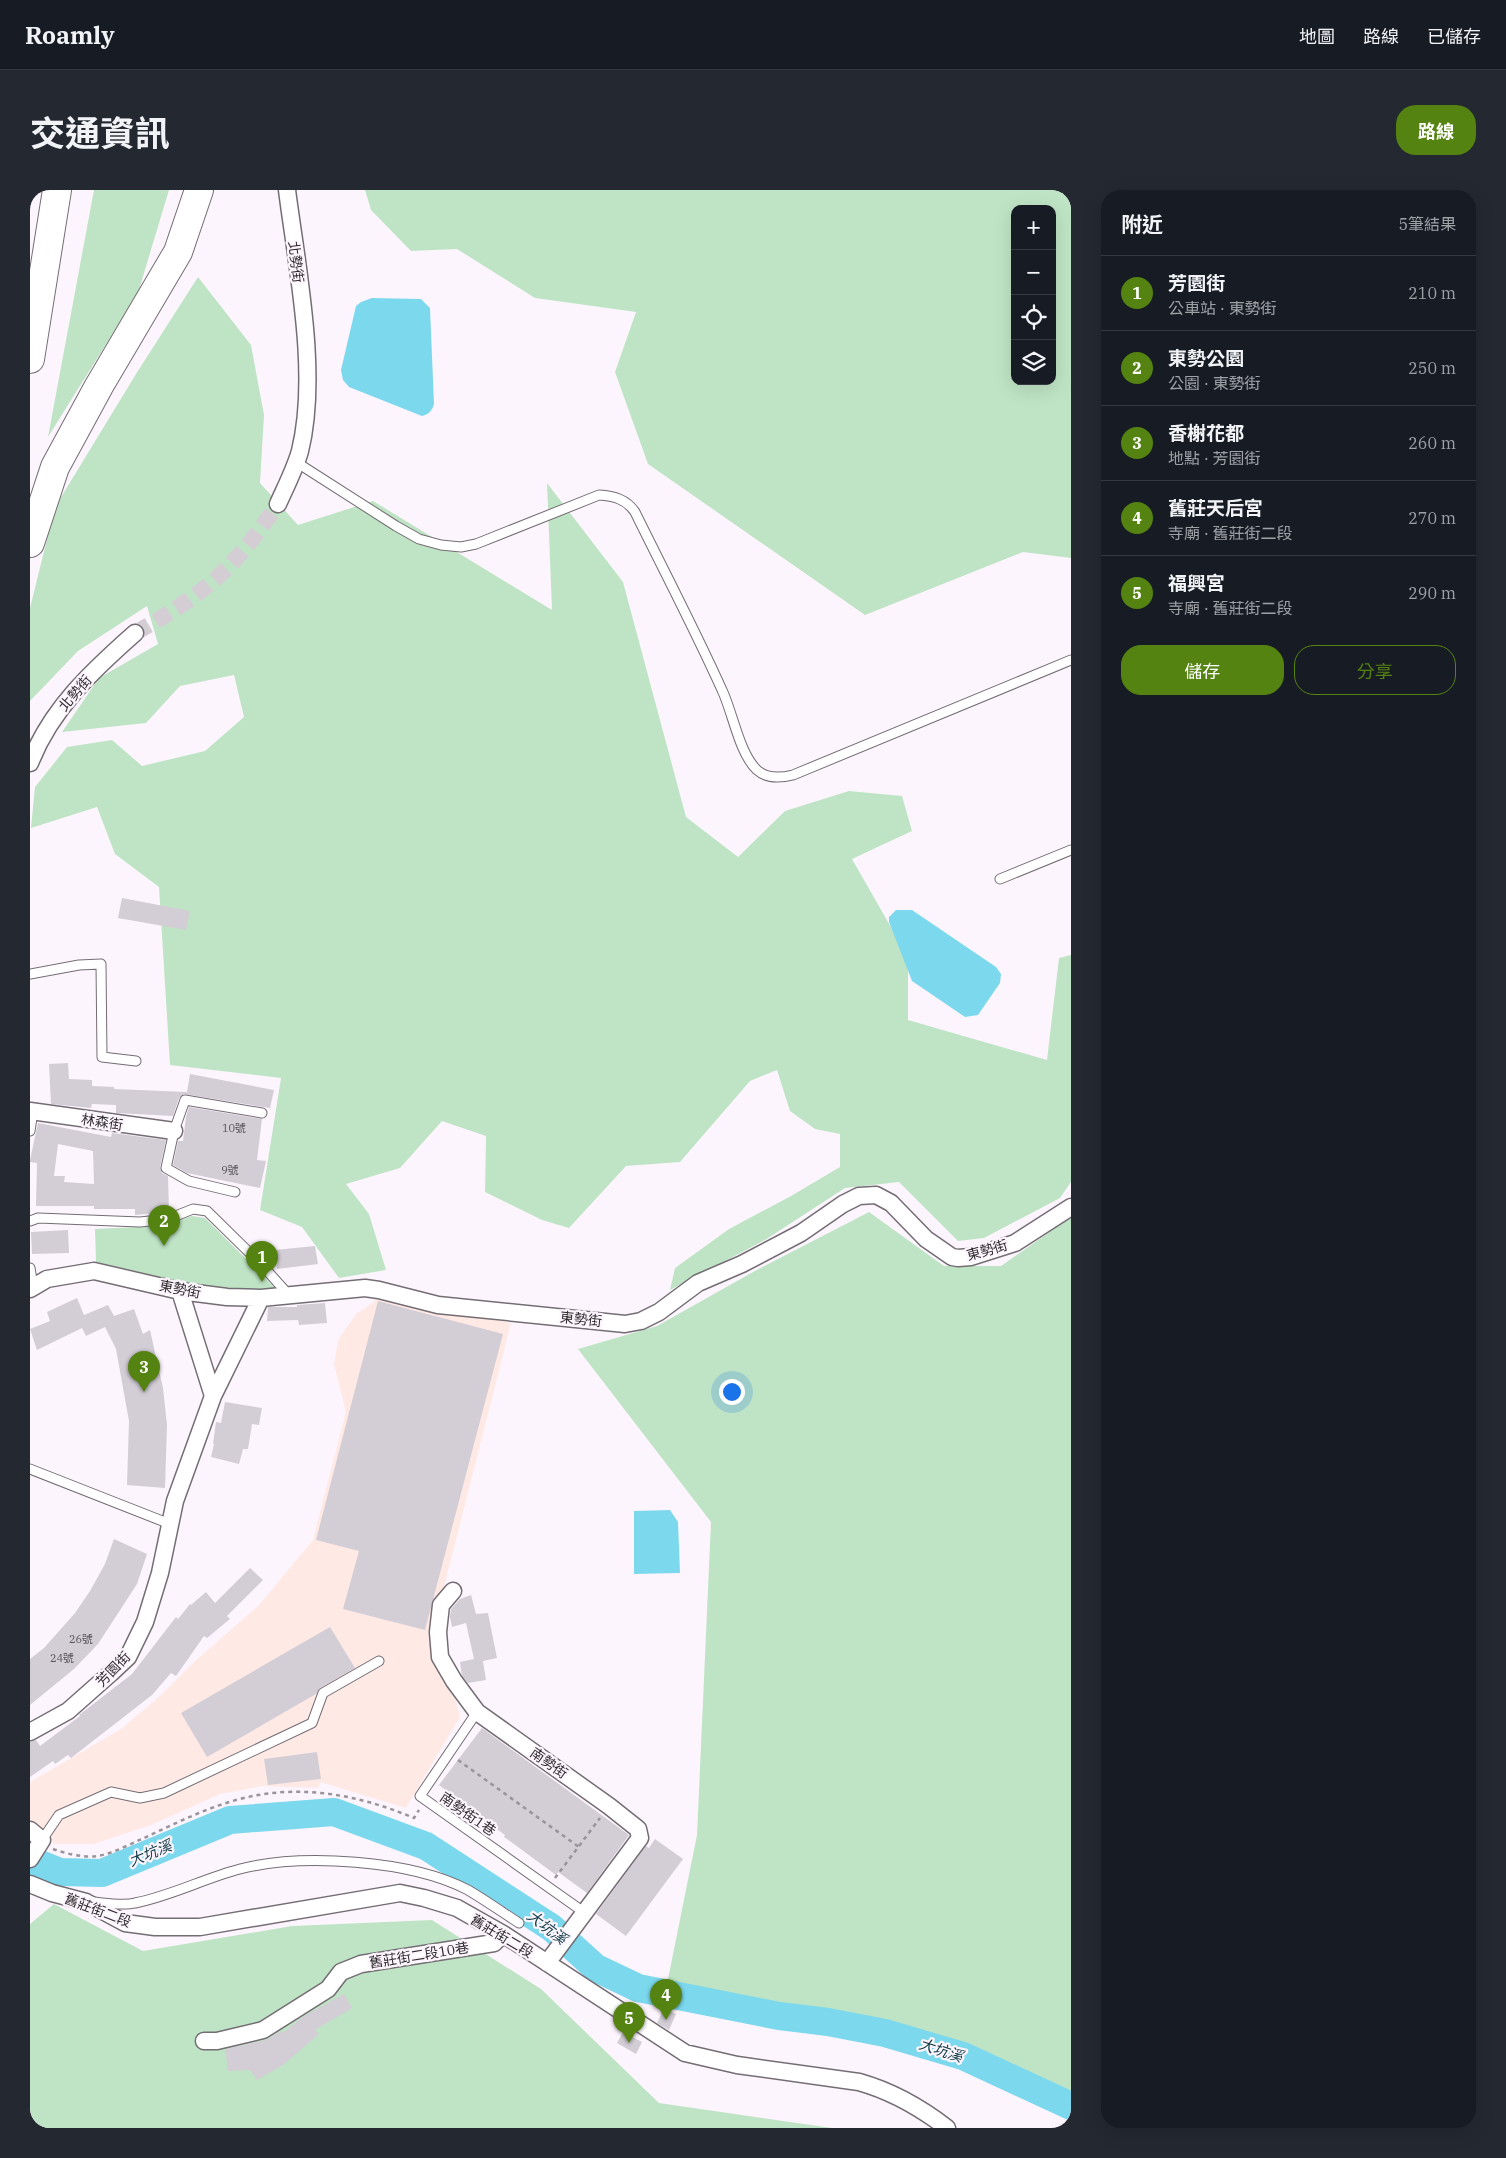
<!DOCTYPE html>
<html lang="zh-TW">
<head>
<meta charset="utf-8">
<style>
  body { margin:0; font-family:"IBM Plex Serif","Noto Sans TC",serif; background:#242831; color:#f1f3f6 }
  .controls { position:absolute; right:15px; top:15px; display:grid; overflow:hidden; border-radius:10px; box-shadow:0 5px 20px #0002 }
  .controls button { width:45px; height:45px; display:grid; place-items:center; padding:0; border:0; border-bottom:1px solid #363941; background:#171b24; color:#f1f3f6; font:25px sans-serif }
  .you { position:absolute; left:701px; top:1201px; width:18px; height:18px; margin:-12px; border:4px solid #fff; border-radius:50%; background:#1a73e8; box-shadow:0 0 0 8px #1a73e833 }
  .badge { display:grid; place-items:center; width:32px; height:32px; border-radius:50%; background:#558311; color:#fff; font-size:16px; font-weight:700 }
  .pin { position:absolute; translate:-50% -41px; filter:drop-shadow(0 1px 2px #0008) }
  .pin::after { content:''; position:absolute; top:26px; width:18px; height:15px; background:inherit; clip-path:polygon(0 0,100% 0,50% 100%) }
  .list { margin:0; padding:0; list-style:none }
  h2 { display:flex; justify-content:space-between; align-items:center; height:65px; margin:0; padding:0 20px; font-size:21px }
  h2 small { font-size:16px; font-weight:400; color:#9ea1a6 }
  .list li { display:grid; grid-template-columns:32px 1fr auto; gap:15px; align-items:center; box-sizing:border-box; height:75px; padding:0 20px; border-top:1px solid #363941 }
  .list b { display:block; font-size:19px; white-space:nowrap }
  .list p { margin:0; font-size:16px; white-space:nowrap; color:#9ea1a6 }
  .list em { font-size:16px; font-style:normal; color:#9ea1a6 }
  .actions { display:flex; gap:10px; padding:15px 20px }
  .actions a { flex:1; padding:11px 0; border:1px solid #558311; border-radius:20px; text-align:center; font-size:18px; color:#558311 }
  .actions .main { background:#558311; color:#fff }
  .icon { flex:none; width:28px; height:28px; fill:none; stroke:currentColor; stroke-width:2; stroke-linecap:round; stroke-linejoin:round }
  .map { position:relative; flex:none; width:1041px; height:1938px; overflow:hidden; border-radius:20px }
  header { display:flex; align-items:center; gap:30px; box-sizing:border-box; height:70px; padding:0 25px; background:#171b24; border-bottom:1px solid #363941 }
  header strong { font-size:24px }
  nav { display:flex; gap:28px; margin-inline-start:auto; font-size:18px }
  .intro { display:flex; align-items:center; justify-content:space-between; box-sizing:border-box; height:120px; padding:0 30px }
  h1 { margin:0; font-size:35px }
  .button { padding:12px 22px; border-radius:20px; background:#558311; color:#fff; font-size:18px; font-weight:700 }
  main { display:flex; gap:30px; padding:0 30px }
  aside { flex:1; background:#171b24; border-radius:20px; box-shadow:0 5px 20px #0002 }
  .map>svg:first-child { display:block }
</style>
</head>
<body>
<header>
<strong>Roamly</strong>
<nav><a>地圖</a><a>路線</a><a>已儲存</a></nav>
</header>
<div class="intro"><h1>交通資訊</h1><a class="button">路線</a></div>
<main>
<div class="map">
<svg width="1041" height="1938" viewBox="0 0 1041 1938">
  <rect width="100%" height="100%" fill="#fdf5fd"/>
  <!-- industrial -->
  <path fill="#fee9e5" d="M347,1104L481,1133L401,1448L414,1485L425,1507L430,1527L376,1618L290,1592L288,1598L232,1596L190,1604L121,1635L64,1654H25L0,1635V1592L91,1539L130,1506L163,1473L229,1415L283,1350L316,1222L304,1175L308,1150L326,1124L344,1112Z"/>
  <!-- green -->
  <path fill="#bfe4c5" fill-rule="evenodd" d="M64,0H139L108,103L18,247Z
    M335,0H1041V368L993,362L835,425L618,274L585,182L606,122L505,108L427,59L381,61L341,20ZM985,19H1022V191H985Z
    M168,87L221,155L234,225L230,293L268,335L343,311L522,420L517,293L593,392L656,627L708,667L755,621L819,601L872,606L882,641L822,669L878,767V830L1017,870L1029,768L1041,765V992L1030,1008L954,1048L928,1051L869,992L815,998L735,1050L640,1100L645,1078L699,1039L761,1006L810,977V944L785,939L760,921L747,880L720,891L650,972L596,976L539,1038L512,1030L455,1002L456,946L412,931L370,978L316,994L339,1024L356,1080L309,1088L272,1037L230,1020L251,888L140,875L129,697L85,664L67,617L1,638L5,597L37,557L82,550L112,576L175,561L214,527L204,485L150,496L116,533L32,542L69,488L128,454L117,416L48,461L0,511V418L25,317L106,184Z
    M839,1022L914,1076H971L1041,1027V1901L973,1874L778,1829L634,1809L667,1645L681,1332L548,1159L627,1136L723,1082Z
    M162,1026L175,1028L246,1099L216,1102L155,1093L66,1072L65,1039L129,1036Z
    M24,1714L113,1761L262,1736L402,1730L511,1799L629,1913L802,1938H0V1734Z"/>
  <!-- water -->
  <path fill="#7cd8ed" d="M342,108L391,109L400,118L404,214C402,221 399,224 392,226L319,197L313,190L311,180L326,116L331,112Z
    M866,720H882L966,777L971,784L970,793L948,825L935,827L882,791L859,732V727Z
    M640,1320L648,1332L650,1383L604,1384V1321Z"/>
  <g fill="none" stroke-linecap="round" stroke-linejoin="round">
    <!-- river -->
    <path stroke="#7cd8ed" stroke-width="28" d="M0,1670L30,1682L72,1683L200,1630L304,1622L396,1656L522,1738L566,1778L608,1798L749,1826L798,1832L855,1843L933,1866L1041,1916"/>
  </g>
  <!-- building -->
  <path fill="#d3cdd6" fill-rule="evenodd" d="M92,708L160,721L156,740L88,728Z
    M38,873L39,889L62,890V896L84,897V899L157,902L160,884L244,900L240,918L154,904L149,908L143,926L86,923V915L62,914L61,918L21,914L19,874Z
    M159,917L232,929L227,970L236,971L230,998L157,983L143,975L148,951H153L156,927Z
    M8,933L81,947L82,943L136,950L130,977L132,983L138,986L139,1022L105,1025V1019H64V1016H6L7,973L0,972V970ZM28,954L63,961L64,994L34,992L35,986H24Z
    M38,1040L39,1063L2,1064L1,1042Z
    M285,1056L288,1074L247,1079L245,1060Z
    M47,1108L54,1125L78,1115L84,1126L104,1119L113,1144L120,1140L133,1198L137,1235L135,1298L97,1295L99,1231L86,1159L75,1137L56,1146L52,1138L7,1160L0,1139L20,1131L17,1122Z
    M348,1111L473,1144L395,1440L313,1419L329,1361L286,1350Z
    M295,1113L297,1133L269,1135L268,1130L237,1131L238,1117H267V1115Z
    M195,1212L232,1218L229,1235L222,1234L218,1259H213L209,1274L181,1267L184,1254H183L186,1232L191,1233Z
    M84,1349L117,1364L107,1394L68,1454L44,1479L0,1515V1469L14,1458L45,1423L60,1401L75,1374Z
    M220,1378L233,1390L197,1426L200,1429L177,1448L174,1446L146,1486L141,1483L122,1505L41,1568L38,1565L25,1574L23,1571L0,1587V1552L6,1550L10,1556L50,1526L49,1525L102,1484L146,1427L148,1429L160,1414L161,1415L176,1402L185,1413Z
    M441,1405L446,1424L458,1423L467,1468L453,1471L456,1490L438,1493L432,1486L430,1472L444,1469L436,1433L422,1437L420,1427L421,1419L430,1409Z
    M300,1437L325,1478L290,1498L286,1504L177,1567L151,1523Z
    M452,1538L599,1645L557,1703L528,1682L526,1685L488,1657L474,1647L475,1645L437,1618L438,1617L409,1595Z
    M287,1562L291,1589L238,1595L234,1569Z
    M625,1649L653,1669L596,1746L566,1724L616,1656L619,1658Z
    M314,1804L322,1818L285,1840L289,1844L253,1875L227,1890L220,1880L198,1881L195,1859L236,1850L251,1841L253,1843L274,1826Z
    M634,1818L646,1824L639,1840L627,1833Z
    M593,1842L612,1852L606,1864L587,1853Z"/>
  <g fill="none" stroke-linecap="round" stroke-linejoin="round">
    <!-- street-tunnel -->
    <path stroke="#d4cdd4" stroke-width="16" stroke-dasharray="16 8" stroke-linecap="butt" d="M105,443C135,426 167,407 193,382C214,362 231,338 248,314"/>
    <defs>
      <path id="lane" d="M266,272L366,336L389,349L411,355L431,357L446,354L569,305C584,306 596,309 605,322C634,381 665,440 692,500C703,523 709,563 727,580C737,589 751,588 763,585L1041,470
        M970,689L1041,660
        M0,784L49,775L71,774L72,867L106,871
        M0,941L3,921
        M205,1002L159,991L136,978L144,941L155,910L232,923
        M0,1031L8,1028L110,1032L138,1029L163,1019L177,1021L231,1074L258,1104
        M0,1078L3,1096
        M0,1279L140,1334
        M447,1522L390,1606L555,1723
        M12,1650L29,1625L81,1602L110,1608L134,1603L282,1533L293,1503L349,1471
        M63,1712C76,1713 93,1716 105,1713C141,1706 175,1688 210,1679C272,1663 381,1670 438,1700C455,1710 472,1722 489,1733"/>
      <path id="street" d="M248,314C256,296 265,279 270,261C289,184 267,78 257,0
        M0,573C21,519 62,481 105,443
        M0,921L144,941
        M0,1099L17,1089L64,1081L150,1101L197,1107L231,1108L335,1098L349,1100L408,1115L595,1134L611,1131L629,1122L668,1093L712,1074L771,1043L813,1014L829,1006L846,1005L861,1013L896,1049L922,1067L928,1068L941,1067L985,1053L1041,1017
        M183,1206L231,1108
        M423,1401L411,1415L408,1442L410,1467L424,1491L447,1522L579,1616L608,1639L610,1648L517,1773
        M0,1542L38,1521L81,1483L98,1467L115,1432L130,1383L145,1311L183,1206L150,1101
        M0,1640L12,1650L0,1669
        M0,1694L22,1703L56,1712L95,1733L125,1737H170L370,1703L394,1708L427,1718L473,1744L655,1863L707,1875L829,1892C861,1901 891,1918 917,1938
        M174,1851H187L233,1840L298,1799L311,1782L331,1774L464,1753L473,1744"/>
      <path id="highway" d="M0,169L27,0
        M0,353L25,277L69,196L148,62L169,0"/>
    </defs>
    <!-- lane casing -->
    <use href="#lane" stroke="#746d74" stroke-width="11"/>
    <!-- street casing -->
    <use href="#street" stroke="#746d74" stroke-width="19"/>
    <!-- highway casing -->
    <use href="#highway" stroke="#746d74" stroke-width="30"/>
    <!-- path -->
    <path stroke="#9a949a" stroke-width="2.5" stroke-dasharray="4 4" stroke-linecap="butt" d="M428,1570L549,1657
      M23,1659C37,1664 54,1668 68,1666C84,1663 100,1654 114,1648C144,1634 174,1619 206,1610C267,1593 327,1604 384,1628L389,1620
      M525,1688L570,1628"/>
    <!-- lane -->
    <use href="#lane" stroke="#fff" stroke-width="9"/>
    <!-- street -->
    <use href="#street" stroke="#fff" stroke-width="16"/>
    <!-- highway -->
    <use href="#highway" stroke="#fff" stroke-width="28"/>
  </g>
  <g text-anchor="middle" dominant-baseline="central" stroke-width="4.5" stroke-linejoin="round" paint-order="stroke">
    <!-- number labels -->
    <g font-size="11" fill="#585459">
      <text x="204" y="938">10號</text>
      <text x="200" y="980">9號</text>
      <text x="51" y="1449">26號</text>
      <text x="32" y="1468">24號</text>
    </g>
    <!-- street labels -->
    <g font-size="14" fill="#2f2c2f" stroke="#fdf5fd">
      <text transform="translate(266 72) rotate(83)">北勢街</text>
      <text transform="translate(45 503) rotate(-49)">北勢街</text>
      <text transform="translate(72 932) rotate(9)">林森街</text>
      <text transform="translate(957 1060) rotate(-16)">東勢街</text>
      <text transform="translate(150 1099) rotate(11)">東勢街</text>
      <text transform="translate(551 1129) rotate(6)">東勢街</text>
      <text transform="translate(83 1479) rotate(-46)">芳園街</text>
      <text transform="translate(519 1573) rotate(35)">南勢街</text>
      <text transform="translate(438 1624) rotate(35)">南勢街1巷</text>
      <text transform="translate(68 1720) rotate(21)">舊莊街二段</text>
      <text transform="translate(472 1746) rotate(31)">舊莊街二段</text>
      <text transform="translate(389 1765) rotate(-9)">舊莊街二段10巷</text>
    </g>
    <!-- water labels -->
    <g font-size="15" font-style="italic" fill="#154049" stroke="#fdf5fd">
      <text transform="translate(120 1663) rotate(-22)">大坑溪</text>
      <text transform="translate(517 1737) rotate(37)">大坑溪</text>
      <text transform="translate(911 1860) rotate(18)">大坑溪</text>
    </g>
  </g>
</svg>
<div class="controls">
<button>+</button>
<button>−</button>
<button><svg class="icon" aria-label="locate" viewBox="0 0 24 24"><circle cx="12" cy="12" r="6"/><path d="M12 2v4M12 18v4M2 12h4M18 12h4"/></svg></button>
<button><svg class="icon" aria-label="layers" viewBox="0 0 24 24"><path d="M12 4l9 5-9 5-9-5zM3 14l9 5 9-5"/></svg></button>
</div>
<div class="you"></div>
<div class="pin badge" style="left:232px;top:1092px">1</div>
<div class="pin badge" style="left:134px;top:1056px">2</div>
<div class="pin badge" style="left:114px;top:1202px">3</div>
<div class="pin badge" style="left:636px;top:1830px">4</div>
<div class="pin badge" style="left:599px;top:1853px">5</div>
</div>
<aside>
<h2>附近<small>5筆結果</small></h2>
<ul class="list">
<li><span class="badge">1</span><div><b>芳園街</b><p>公車站 · 東勢街</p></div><em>210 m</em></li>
<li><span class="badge">2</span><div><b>東勢公園</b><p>公園 · 東勢街</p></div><em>250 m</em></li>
<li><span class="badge">3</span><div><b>香榭花都</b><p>地點 · 芳園街</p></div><em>260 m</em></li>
<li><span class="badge">4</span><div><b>舊莊天后宮</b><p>寺廟 · 舊莊街二段</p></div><em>270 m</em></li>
<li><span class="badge">5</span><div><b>福興宮</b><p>寺廟 · 舊莊街二段</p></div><em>290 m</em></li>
</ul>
<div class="actions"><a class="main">儲存</a><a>分享</a></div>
</aside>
</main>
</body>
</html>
